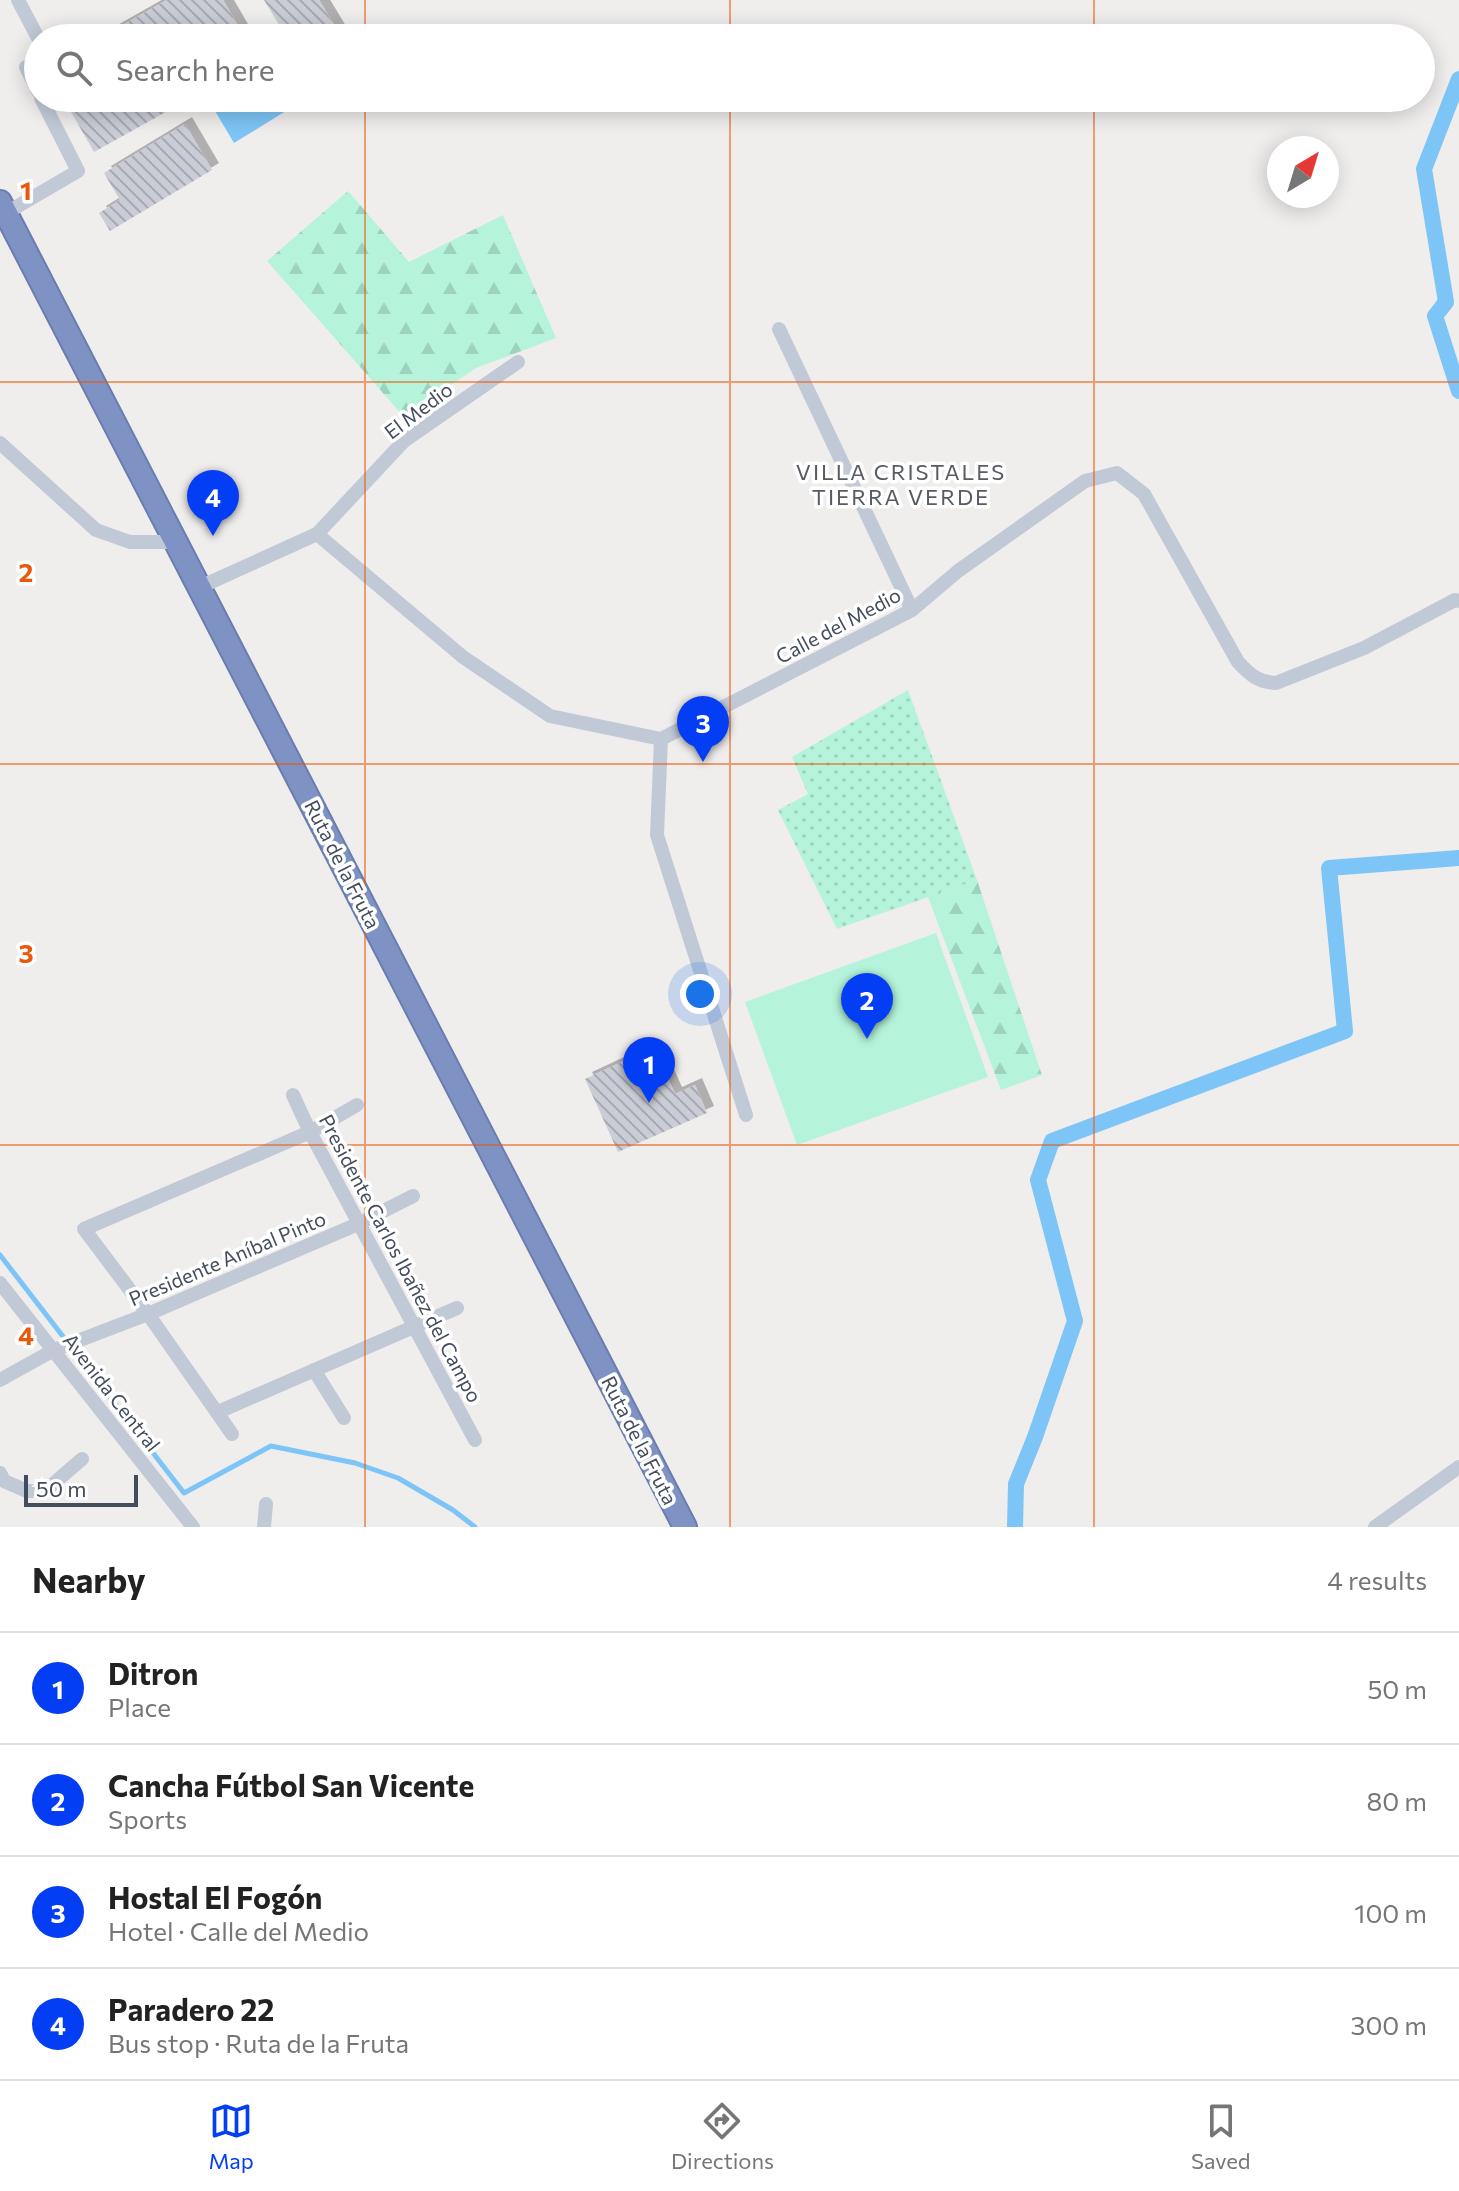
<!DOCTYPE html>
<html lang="en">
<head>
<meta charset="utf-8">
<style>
  body { margin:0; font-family:Commissioner,sans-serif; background:#f6f6f6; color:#222 }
  .compass { position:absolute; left:1267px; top:136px; width:72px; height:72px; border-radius:50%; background:#fff; box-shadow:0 4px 20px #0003; rotate:38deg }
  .scale { position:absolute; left:24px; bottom:20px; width:114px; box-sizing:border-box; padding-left:8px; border:4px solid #434c5d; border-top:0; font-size:22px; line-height:28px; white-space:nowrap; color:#434c5d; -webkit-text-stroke:6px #fff; paint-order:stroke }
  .you { position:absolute; left:700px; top:994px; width:28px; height:28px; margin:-20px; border:6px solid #fff; border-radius:50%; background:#1a73e8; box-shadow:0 0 0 12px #1a73e833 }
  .badge { display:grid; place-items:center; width:52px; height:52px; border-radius:50%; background:#033df4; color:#fff; font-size:26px; font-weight:700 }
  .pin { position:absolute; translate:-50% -66px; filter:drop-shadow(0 2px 4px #0008) }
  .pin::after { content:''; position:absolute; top:42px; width:28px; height:24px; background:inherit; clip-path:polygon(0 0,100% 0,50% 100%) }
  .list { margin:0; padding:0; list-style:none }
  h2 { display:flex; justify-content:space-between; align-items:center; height:104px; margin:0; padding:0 32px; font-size:34px }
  h2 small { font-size:26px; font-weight:400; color:#767676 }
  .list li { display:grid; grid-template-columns:52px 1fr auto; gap:24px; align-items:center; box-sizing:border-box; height:112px; padding:0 32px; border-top:2px solid #e0e0e0 }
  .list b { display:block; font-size:30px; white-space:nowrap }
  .list p { margin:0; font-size:26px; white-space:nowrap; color:#767676 }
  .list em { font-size:26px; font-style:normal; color:#767676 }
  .icon { flex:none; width:44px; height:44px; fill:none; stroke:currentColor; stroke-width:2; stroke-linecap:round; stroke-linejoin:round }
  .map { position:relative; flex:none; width:1459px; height:1527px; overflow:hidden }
  .search { position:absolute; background:#fff; box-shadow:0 4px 20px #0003; left:24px; right:24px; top:24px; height:88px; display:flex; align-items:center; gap:20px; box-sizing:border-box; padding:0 28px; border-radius:44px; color:#767676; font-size:30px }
  .sheet { height:552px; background:#fff }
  nav { display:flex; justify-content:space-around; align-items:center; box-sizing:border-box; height:112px; border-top:2px solid #e0e0e0; background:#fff; font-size:22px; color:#767676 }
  nav a { display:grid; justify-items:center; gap:4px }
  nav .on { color:#033df4 }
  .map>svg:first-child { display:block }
</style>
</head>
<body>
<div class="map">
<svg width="1459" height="1527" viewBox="0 0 1459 1527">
  <defs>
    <pattern id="grass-dots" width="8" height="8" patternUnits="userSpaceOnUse" patternTransform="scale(2)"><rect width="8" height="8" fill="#b5f4da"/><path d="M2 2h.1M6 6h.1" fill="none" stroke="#9dd3be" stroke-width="1.8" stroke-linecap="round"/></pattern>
    <pattern id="forest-firs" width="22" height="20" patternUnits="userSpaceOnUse" patternTransform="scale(2)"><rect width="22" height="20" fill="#b5f4da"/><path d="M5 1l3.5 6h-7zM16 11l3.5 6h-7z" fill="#9dd3be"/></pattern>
    <pattern id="building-back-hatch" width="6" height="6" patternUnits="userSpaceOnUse" patternTransform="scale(2)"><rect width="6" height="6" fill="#cbcdd6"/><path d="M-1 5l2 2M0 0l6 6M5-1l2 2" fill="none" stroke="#a6a9b1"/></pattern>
    <filter id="shadow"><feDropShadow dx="7" dy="-7" stdDeviation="0" flood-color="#0004"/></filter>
  </defs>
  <rect width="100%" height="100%" fill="#f0eded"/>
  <!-- grass -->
  <path fill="url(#grass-dots)" d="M908,690L977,880L837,929L778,810L808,794L792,757Z"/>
  <!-- forest -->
  <path fill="url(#forest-firs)" d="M348,191L409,262L503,215L556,338L476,368L404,417L267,261Z
    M977,880L1042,1075L1001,1090L928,897Z"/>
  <!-- garden -->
  <path fill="#b5f4da" d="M936,933L988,1077L797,1145L745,1002Z"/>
  <!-- water -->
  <path fill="#7dc5f6" d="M225,98H289L294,106L234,143L212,106Z"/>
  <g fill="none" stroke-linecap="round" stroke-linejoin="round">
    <!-- stream -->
    <path stroke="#7dc5f6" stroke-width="5" d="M0,1255L184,1493L271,1446L355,1463L398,1478L453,1510L475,1527"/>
    <!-- canal -->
    <path stroke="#7dc5f6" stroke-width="16" d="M1459,79L1424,169L1446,302L1435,316L1459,391
      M1015,1527L1016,1484L1035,1437L1075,1321L1038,1180L1052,1141L1345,1031L1329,868L1459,858"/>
  </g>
  <!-- building -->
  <path fill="url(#building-back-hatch)" filter="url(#shadow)" d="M167,0H223L245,38H100Z
    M264,0H319L342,38H287Z
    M63,98H191L94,152Z
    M185,124L212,170L110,231L99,213L120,200L104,173Z
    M641,1053L653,1079L666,1074L675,1094L695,1085L707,1113L618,1152L585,1079Z"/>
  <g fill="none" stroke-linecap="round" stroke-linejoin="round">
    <defs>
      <path id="highway" d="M0,202L685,1527"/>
    </defs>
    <!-- highway casing -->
    <use href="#highway" stroke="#6a7dae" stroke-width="26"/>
    <!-- minor -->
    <path stroke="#c1c9d7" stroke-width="14" d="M18,0L38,38
      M38,61L26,67L38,91
      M6,213L78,171L41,98
      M779,329L912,610
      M0,443L96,530L130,542H176
      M317,534L404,441L518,362
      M200,587L317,534L463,657L550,716L661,739L912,610L958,571L1085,481L1117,473L1144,494L1238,662C1250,675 1258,682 1276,683L1364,648L1455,600L1459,601
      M661,739L657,835L746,1115
      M293,1095L310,1132L475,1440
      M0,1283L193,1527
      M314,1370L344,1418
      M0,1380L54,1350L148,1314L358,1224L413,1196
      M218,1412L457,1308
      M232,1434L148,1314L84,1229L310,1132L357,1105
      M0,1473L4,1481L27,1491H45L82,1459
      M264,1527L266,1504
      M1375,1527L1459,1467"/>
    <!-- highway -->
    <use href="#highway" stroke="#7e92c3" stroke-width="22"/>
  </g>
  <!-- grid -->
  <path fill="none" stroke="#e8590c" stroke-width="2" stroke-opacity="0.55" d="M365,0V38M730,0V38M1094,0V38M365,98V1527M730,98V1527M1094,98V1527M0,382H1459M0,764H1459M0,1145H1459"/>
  <g text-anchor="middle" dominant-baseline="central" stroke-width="7" stroke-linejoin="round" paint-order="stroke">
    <!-- street labels -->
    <g font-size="20" fill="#434c5d" stroke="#fff">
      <text transform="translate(418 410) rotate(-37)">El Medio</text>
      <text transform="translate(838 625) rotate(-28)">Calle del Medio</text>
      <text transform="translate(343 864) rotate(63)">Ruta de la Fruta</text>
      <text transform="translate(227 1258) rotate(-23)">Presidente Aníbal Pinto</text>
      <text transform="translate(401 1258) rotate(62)">Presidente Carlos Ibañez del Campo</text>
      <text transform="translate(112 1392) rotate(52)">Avenida Central</text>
      <text transform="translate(640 1440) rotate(63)">Ruta de la Fruta</text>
    </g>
    <!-- neighbourhood labels -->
    <g font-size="22" letter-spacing="2" fill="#595b63" stroke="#fff">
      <text x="901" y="471">VILLA CRISTALES<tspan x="901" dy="25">TIERRA VERDE</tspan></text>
    </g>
  </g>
  <g font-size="26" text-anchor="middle" font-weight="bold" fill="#e8590c" stroke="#fff" stroke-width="7" stroke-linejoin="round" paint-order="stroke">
    <text x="26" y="200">1</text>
    <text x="26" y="582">2</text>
    <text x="26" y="963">3</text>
    <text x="26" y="1345">4</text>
  </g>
</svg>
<svg class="compass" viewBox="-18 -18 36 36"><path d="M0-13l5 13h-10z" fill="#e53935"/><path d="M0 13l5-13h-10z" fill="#767676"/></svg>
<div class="scale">50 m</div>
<div class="you"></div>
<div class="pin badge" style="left:649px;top:1103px">1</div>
<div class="pin badge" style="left:867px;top:1039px">2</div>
<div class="pin badge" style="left:703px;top:762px">3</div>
<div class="pin badge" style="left:213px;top:536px">4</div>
<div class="search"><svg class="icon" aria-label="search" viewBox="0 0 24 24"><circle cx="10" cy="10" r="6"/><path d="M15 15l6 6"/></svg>Search here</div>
</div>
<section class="sheet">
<h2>Nearby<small>4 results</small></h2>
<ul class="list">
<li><span class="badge">1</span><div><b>Ditron</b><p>Place</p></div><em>50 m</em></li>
<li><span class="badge">2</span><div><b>Cancha Fútbol San Vicente</b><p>Sports</p></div><em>80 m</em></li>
<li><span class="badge">3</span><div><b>Hostal El Fogón</b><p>Hotel · Calle del Medio</p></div><em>100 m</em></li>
<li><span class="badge">4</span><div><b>Paradero 22</b><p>Bus stop · Ruta de la Fruta</p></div><em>300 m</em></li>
</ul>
</section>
<nav>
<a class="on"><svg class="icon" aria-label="map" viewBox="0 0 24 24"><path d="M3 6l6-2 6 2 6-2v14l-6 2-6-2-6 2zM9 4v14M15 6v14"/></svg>Map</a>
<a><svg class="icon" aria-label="directions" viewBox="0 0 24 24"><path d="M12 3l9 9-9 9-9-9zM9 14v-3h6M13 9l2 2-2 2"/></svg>Directions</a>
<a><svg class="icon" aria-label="saved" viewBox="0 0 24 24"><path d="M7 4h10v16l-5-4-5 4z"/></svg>Saved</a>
</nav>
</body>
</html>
